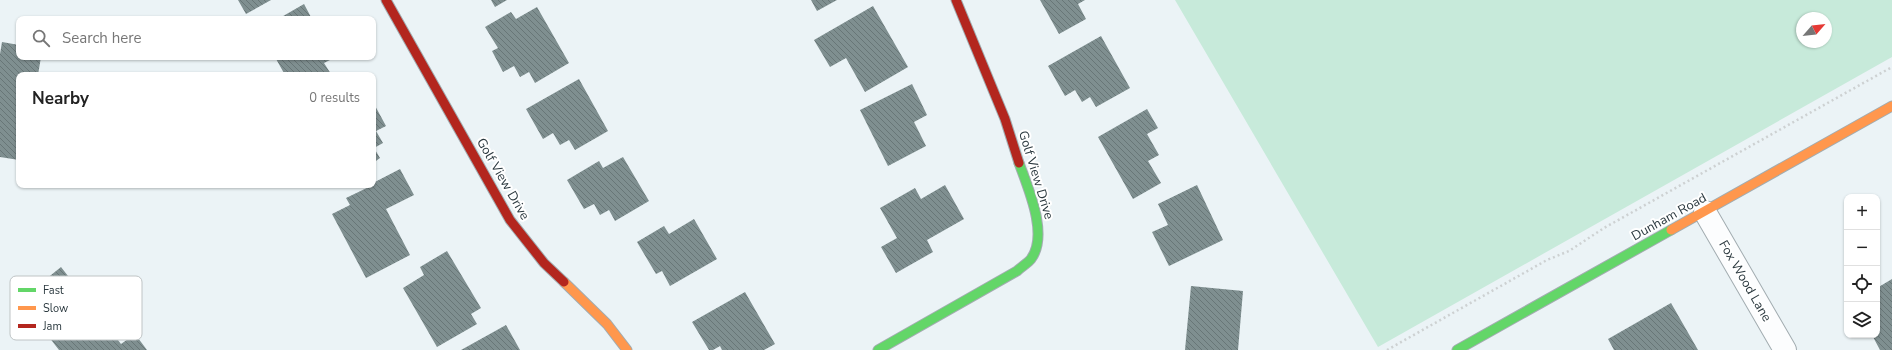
<!DOCTYPE html>
<html lang="en">
<head>
<meta charset="utf-8">
<style>
  body { margin:0; font-family:"Nunito Sans",sans-serif; background:#f6f6f6; color:#222 }
  .controls { position:absolute; right:12px; bottom:12px; display:grid; overflow:hidden; border-radius:8px; box-shadow:0 1px 3px #0004 }
  .controls button { width:36px; height:36px; display:grid; place-items:center; padding:0; border:0; border-bottom:1px solid #e0e0e0; background:#fff; color:#222; font:20px sans-serif }
  .compass { position:absolute; left:1796px; top:12px; width:36px; height:36px; border-radius:50%; background:#fff; box-shadow:0 1px 3px #0004; rotate:62deg }
  .list { margin:0; padding:0; list-style:none }
  h2 { display:flex; justify-content:space-between; align-items:center; height:52px; margin:0; padding:0 16px; font-size:17px }
  h2 small { font-size:13px; font-weight:400; color:#767676 }
  .icon { flex:none; width:22px; height:22px; fill:none; stroke:currentColor; stroke-width:2; stroke-linecap:round; stroke-linejoin:round }
  .map { position:relative; flex:none; width:1892px; height:350px; overflow:hidden }
  .search { position:absolute; background:#fff; box-shadow:0 1px 3px #0004; left:16px; top:16px; width:360px; height:44px; display:flex; align-items:center; gap:10px; box-sizing:border-box; padding:0 14px; border-radius:8px; color:#767676; font-size:15px }
  .panel { position:absolute; background:#fff; box-shadow:0 1px 3px #0004; left:16px; top:72px; width:360px; height:116px; border-radius:8px }
  .map>svg:first-child { display:block }
</style>
</head>
<body>
<div class="map">
<svg width="1892" height="350" viewBox="0 0 1892 350">
  <defs>
    <pattern id="building-back-hatch" width="6" height="6" patternUnits="userSpaceOnUse"><rect width="6" height="6" fill="#7f8f90"/><path d="M-1 5l2 2M0 0l6 6M5-1l2 2" fill="none" stroke="#687677"/></pattern>
  </defs>
  <rect width="100%" height="100%" fill="#ebf3f6"/>
  <!-- grass -->
  <path fill="#c7eada" fill-rule="evenodd" d="M1175,0H1892V57L1378,347ZM1802,18H1826V42H1802Z"/>
  <!-- building -->
  <path fill="url(#building-back-hatch)" d="M238,0H271L246,14Z
    M491,0H507L495,7Z
    M811,0H837L817,11Z
    M1040,0H1085L1078,4L1086,19L1059,34Z
    M304,4L312,19H278Z
    M873,6L908,67L865,92L846,58L830,67L814,40Z
    M537,7L569,63L535,83L529,72L520,77L514,66L503,72L492,51L498,48L485,27L511,12L516,19Z
    M1101,36L1130,88L1096,107L1090,97L1082,102L1075,90L1065,96L1048,66Z
    M2,42L19,45V57H41L38,75H19V160L0,157V54Z
    M275,57H333L334,58L324,63L331,74L329,75H285Z
    M579,79L608,131L575,150L569,140L560,145L553,133L543,139L526,109Z
    M912,84L927,115L914,122L926,146L888,166L860,110Z
    M373,102L386,126L376,131L383,143L374,148L380,158L373,163Z
    M1147,109L1158,128L1147,134L1159,155L1148,161L1161,183L1133,199L1098,137Z
    M623,157L649,201L615,221L609,210L600,215L594,204L584,209L567,180L599,161L603,168Z
    M400,169L414,195L386,209L410,255L366,278L332,214L350,205L346,198L373,185V183Z
    M945,185L964,219L927,240L933,252L896,273L881,247L897,238L880,208L915,188L921,199Z
    M1197,185L1223,240L1169,266L1152,232L1168,225L1158,204Z
    M694,219L717,259L670,286L662,271L656,274L637,242L664,226L669,234Z
    M447,251L481,308L471,314L477,324L437,347L403,288L424,275L420,267Z
    M61,267L121,344L135,334L147,350H59L20,300Z
    M1892,279V350H1880L1872,335H1877V288Z
    M1191,286L1243,291L1238,350H1185Z
    M745,292L775,344L764,350H722L720,346L713,350H709L692,322Z
    M1671,303L1698,350H1614L1608,339Z
    M506,325L520,350H461Z"/>
  <g fill="none" stroke-linecap="round" stroke-linejoin="round">
    <defs>
      <path id="street" d="M1705,212L1785,350"/>
      <path id="fast" d="M878,350L1017,271C1021,267 1028,263 1031,259C1049,235 1028,188 1019,163
        M1457,350L1671,230"/>
      <path id="slow" d="M1671,230L1892,106
        M564,282L607,324L627,350"/>
      <path id="jam" d="M386,0L510,220L544,263L564,282
        M956,0L1005,119L1019,163"/>
    </defs>
    <!-- street casing -->
    <use href="#street" stroke="#a2acb0" stroke-width="24"/>
    <!-- fast casing -->
    <use href="#fast" stroke="#a2acb0" stroke-width="11"/>
    <!-- slow casing -->
    <use href="#slow" stroke="#a2acb0" stroke-width="11"/>
    <!-- jam casing -->
    <use href="#jam" stroke="#a2acb0" stroke-width="11"/>
    <!-- path -->
    <path stroke="#cdd1d2" stroke-width="2.5" stroke-dasharray="2 3" stroke-linecap="butt" d="M1387,350L1547,260L1569,251L1604,228L1892,67"/>
    <!-- street -->
    <use href="#street" stroke="#fcfdfe" stroke-width="22"/>
    <!-- fast -->
    <use href="#fast" stroke="#63d668" stroke-width="9"/>
    <!-- slow -->
    <use href="#slow" stroke="#ff974d" stroke-width="9"/>
    <!-- jam -->
    <use href="#jam" stroke="#b3261e" stroke-width="9"/>
  </g>
  <g text-anchor="middle" dominant-baseline="central" stroke-width="4" stroke-linejoin="round" paint-order="stroke">
    <!-- street labels -->
    <g font-size="13" fill="#2b393f" stroke="#fff">
      <text transform="translate(1036 175) rotate(73)">Golf View Drive</text>
      <text transform="translate(503 179) rotate(60)">Golf View Drive</text>
      <text transform="translate(1669 217) rotate(-29)">Dunham Road</text>
      <text transform="translate(1745 281) rotate(60)">Fox Wood Lane</text>
    </g>
  </g>
  <!-- legend -->
  <rect x="10" y="276" width="132" height="64" rx="6" fill="#fff" stroke="#bfc4c5" stroke-width="1"/>
  <rect x="18" y="288" width="18" height="4" fill="#63d668"/>
  <rect x="18" y="306" width="18" height="4" fill="#ff974d"/>
  <rect x="18" y="324" width="18" height="4" fill="#b3261e"/>
  <g font-size="11" fill="#2b393f">
    <text x="43" y="294">Fast</text>
    <text x="43" y="312">Slow</text>
    <text x="43" y="330">Jam</text>
  </g>
</svg>
<div class="controls">
<button>+</button>
<button>−</button>
<button><svg class="icon" aria-label="locate" viewBox="0 0 24 24"><circle cx="12" cy="12" r="6"/><path d="M12 2v4M12 18v4M2 12h4M18 12h4"/></svg></button>
<button><svg class="icon" aria-label="layers" viewBox="0 0 24 24"><path d="M12 4l9 5-9 5-9-5zM3 14l9 5 9-5"/></svg></button>
</div>
<svg class="compass" viewBox="-18 -18 36 36"><path d="M0-13l5 13h-10z" fill="#e53935"/><path d="M0 13l5-13h-10z" fill="#767676"/></svg>
<div class="search"><svg class="icon" aria-label="search" viewBox="0 0 24 24"><circle cx="10" cy="10" r="6"/><path d="M15 15l6 6"/></svg>Search here</div>
<section class="panel">
<h2>Nearby<small>0 results</small></h2>
<ul class="list">
</ul>
</section>
</div>
</body>
</html>
